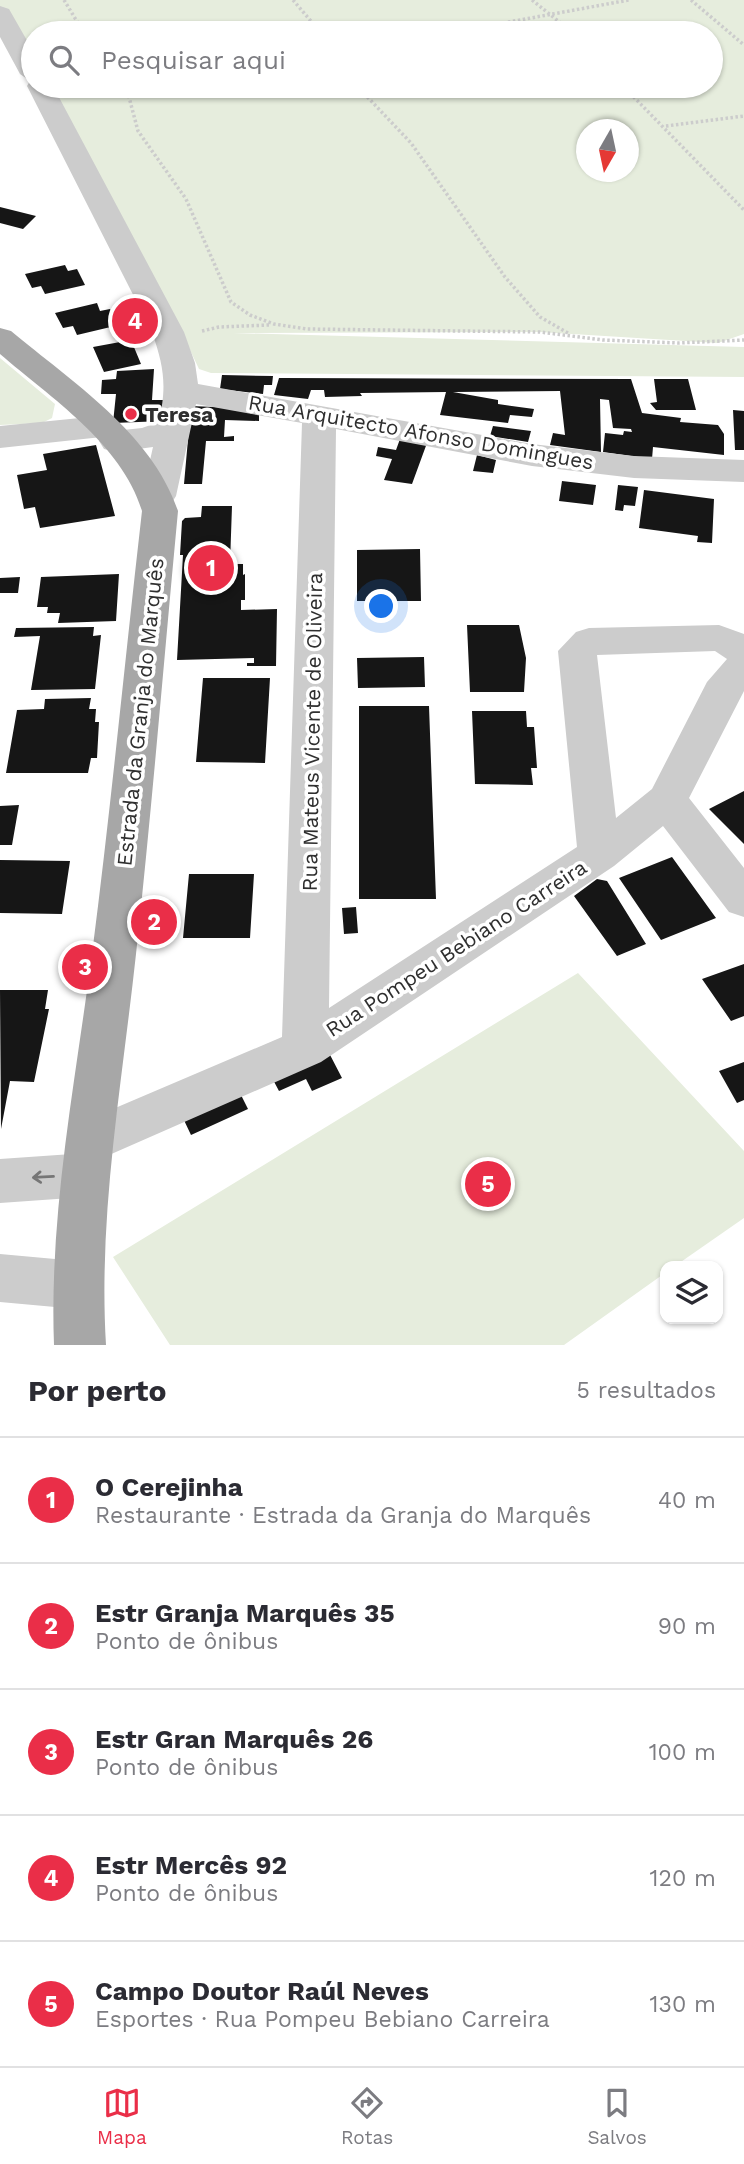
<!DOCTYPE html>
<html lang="pt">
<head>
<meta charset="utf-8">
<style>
  body { margin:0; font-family:"Work Sans",sans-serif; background:#f2f2f3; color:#2b2b33 }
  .controls { position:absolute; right:21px; bottom:21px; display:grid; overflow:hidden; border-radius:14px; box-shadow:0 2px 5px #0004 }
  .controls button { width:63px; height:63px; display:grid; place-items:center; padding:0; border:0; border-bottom:2px solid #e1e1e2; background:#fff; color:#2b2b33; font:35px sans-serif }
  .compass { position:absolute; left:576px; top:119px; width:63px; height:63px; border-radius:50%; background:#fff; box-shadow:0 2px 5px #0004; rotate:189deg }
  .you { position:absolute; left:382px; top:607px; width:24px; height:24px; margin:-18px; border:5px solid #fff; border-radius:50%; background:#1a73e8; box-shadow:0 0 0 10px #1a73e833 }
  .badge { display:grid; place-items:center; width:46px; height:46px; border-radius:50%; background:#ea2e48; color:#fff; font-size:23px; font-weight:700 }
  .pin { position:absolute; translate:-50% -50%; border:4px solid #fff; box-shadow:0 2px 7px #0006 }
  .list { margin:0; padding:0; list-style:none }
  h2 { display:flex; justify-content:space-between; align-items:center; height:91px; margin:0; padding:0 28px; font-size:30px }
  h2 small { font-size:23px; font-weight:400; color:#7c7c81 }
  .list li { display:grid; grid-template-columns:46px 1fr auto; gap:21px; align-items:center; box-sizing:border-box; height:126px; padding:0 28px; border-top:2px solid #e1e1e2 }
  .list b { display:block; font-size:26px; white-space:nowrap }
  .list p { margin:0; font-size:23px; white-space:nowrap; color:#7c7c81 }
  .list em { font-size:23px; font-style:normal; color:#7c7c81 }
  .icon { flex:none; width:38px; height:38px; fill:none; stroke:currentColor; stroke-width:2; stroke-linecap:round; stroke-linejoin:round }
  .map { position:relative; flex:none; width:744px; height:1345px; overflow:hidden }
  .search { position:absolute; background:#fff; box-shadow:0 2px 5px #0004; left:21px; right:21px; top:21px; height:77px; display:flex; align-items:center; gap:18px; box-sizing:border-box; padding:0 24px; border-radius:38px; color:#7c7c81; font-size:26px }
  .sheet { height:721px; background:#fff }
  nav { display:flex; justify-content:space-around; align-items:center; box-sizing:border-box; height:98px; border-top:2px solid #e1e1e2; background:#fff; font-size:19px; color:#7c7c81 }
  nav a { display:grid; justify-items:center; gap:4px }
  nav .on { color:#ea2e48 }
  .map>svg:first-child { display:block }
</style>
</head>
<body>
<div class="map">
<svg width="744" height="1345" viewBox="0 0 744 1345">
  <rect width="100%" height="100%" fill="#fff"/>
  <!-- green -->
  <path fill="#e6eddd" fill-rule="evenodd" d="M0,0H744V334L718,343L540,332L233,333L744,347V377L211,373L199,369L182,333L168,332L41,86H711V33H33V72L0,7ZM586,130H628V172H586Z
    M0,358L55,404L52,418L42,423L0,425Z
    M578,973L744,1151V1218L675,1266H665V1273L564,1345H170L113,1257Z"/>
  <!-- building -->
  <path fill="#161616" d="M0,207L36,216L23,229L0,223Z
    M65,265L68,271L77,269L85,285L45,294L41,286L32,288L25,274Z
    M97,303L100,311L110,309L119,325L77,335L73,326L63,328L55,313Z
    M131,340L141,364L104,372L93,347Z
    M154,369L152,400H165L164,421L113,423L116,394H101L102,380L116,379L117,371Z
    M222,375L273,376L272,385H264L263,394L220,389Z
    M279,378L631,379L642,413L681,418L680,422L718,425L724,434V455L653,447L652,459L603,452L605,433L623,435L624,431L632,432L631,429L613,428L609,400L600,399L601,452L550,445L553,433L565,435L560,391L453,392L498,400V404L534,409L532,417L510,415L508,423L440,415L446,392L360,393L362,396L325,397L324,390H311L308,399L274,395Z
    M654,379H688L696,410H656L650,403L657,402Z
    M191,406L259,409V421L225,420L224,437L234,436V441H206L202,484H184Z
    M733,410L744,411V450H735Z
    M493,426L531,431L528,442L490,436Z
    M400,439L427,443L412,484L384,480L392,459L376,456L378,447L396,450Z
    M96,445L115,516L40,528L35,507L24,509L17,475L47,470L43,454Z
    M477,455L496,460L493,473L473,471Z
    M562,481L596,485L593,505L559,501Z
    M618,485L638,487L635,506L624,505L623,511L615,510Z
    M644,490L714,499L712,543L697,542L698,536L639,528Z
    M202,506H232L230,564H243V575L245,574V600H241V610L277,609L276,666H247V663H254V658L177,660L183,555H180L182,521L185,518L201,517Z
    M420,549L421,601H357V550Z
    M119,574L116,621L58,623L60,613H47L48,607H37L41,577Z
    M20,577L18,593H0V578Z
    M467,625H519L526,658L524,692H470Z
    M94,627L93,636L101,635L95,689L31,690L40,636L14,637L16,628Z
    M424,657L425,687L358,688L357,658Z
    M203,678H270L265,763L196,762Z
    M91,698L89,709H96L95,722H99L97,758H91L88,773H6L17,710L44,709L45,699Z
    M359,706H429L436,899H359Z
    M472,711H526L527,727H534L537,768H531L533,785L475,784Z
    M744,791V844L709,809Z
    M19,805L12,845H0V806Z
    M672,857L716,918L661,940L619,878Z
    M0,860L70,861L62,914L0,913Z
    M189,874H254L250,938H183Z
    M597,879L607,881L646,944L617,956L574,896Z
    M356,907L358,933L344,934L342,908Z
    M744,964V1016L731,1021L702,979Z
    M0,990H48L45,1009H49L34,1082L10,1081L1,1129Z
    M328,1051L342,1078L312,1091L306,1079L279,1091L271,1076Z
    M744,1062V1100L737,1103L719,1071Z
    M239,1091L248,1109L191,1135L182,1116Z"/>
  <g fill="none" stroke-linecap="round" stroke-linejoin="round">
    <!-- path -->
    <path stroke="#ccc" stroke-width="3.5" stroke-dasharray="2.5 2.5" stroke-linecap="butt" d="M64,0L84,33
      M293,0L321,33
      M532,0L573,33
      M691,0L744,45
      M449,33L629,0
      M126,86L138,131L186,199L231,302L250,315L274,324L307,329L540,332L603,340L678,343L744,340
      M357,86L411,143L505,277L540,317L568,333
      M623,86L744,210
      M666,126L744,116
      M202,331L219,327L269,325"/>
    <!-- minor -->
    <path fill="#ccc" fill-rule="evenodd" d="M0,6L9,9L33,51V86H53L184,332L195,363L198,384L532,444L634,456L744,460V482L634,478L532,466L336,429L329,1008L577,847L558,651L576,632L589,628L719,625L744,634V691L689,798L744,868V917L729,912L663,826L614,866L321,1062L100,1159L109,1175L102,1191L85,1197L0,1203V1159L72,1154L66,1141L73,1126L282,1037L302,423L196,404L176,496L171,504L159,507L147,504L142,496L153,447L116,452L104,449L99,441L102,437L0,448V426L100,416L112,420L117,427L114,431L142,428L159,422C167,385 164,367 152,332L27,86L30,81L20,74L0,37ZM715,651L727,659L707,682L652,789L616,818L597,655Z
      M0,1254L77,1261L95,1268L102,1285L95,1302L77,1309L0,1302Z"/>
    <!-- major -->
    <path fill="#a7a7a7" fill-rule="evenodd" d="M0,328L11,331C72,382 152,433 178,511C164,659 152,807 136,954C122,1084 98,1214 106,1345H54C49,1214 75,1084 92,954C111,807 125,659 142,511C122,444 51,398 0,354Z"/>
  </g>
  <!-- one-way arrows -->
  <defs><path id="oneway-shaft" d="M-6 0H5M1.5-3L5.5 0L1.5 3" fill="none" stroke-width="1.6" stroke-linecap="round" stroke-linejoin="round" transform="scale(1.75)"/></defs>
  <use stroke="#767676" href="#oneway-shaft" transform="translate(43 1177) rotate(177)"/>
  <!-- markers -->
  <circle fill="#ea2e48" stroke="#fff" stroke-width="2.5" cx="131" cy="414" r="7"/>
  <g text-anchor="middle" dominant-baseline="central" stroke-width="7" stroke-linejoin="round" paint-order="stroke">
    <!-- poi labels -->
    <g font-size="21" font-weight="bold" fill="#2f2f2f" stroke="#fff" text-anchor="start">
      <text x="145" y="414">Teresa</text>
    </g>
    <!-- street labels -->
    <g font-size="21" fill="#2f2f2f" stroke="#fff">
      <text transform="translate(421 432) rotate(10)">Rua Arquitecto Afonso Domingues</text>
      <text transform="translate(140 712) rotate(-84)">Estrada da Granja do Marquês</text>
      <text transform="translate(312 732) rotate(-89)">Rua Mateus Vicente de Oliveira</text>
      <text transform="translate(456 948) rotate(-33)">Rua Pompeu Bebiano Carreira</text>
    </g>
  </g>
</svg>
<div class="controls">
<button><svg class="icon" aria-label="layers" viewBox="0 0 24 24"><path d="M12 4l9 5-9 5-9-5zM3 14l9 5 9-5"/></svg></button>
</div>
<svg class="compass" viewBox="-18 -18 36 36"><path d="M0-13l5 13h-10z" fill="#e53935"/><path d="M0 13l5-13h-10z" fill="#7c7c81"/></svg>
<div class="you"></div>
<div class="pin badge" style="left:211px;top:568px">1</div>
<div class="pin badge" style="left:154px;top:922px">2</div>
<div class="pin badge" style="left:85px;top:967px">3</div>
<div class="pin badge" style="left:135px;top:321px">4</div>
<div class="pin badge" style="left:488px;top:1184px">5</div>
<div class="search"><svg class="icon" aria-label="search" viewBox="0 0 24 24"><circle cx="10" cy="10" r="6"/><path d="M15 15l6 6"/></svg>Pesquisar aqui</div>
</div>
<section class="sheet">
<h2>Por perto<small>5 resultados</small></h2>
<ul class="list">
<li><span class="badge">1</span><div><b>O Cerejinha</b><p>Restaurante · Estrada da Granja do Marquês</p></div><em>40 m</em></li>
<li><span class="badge">2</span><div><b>Estr Granja Marquês 35</b><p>Ponto de ônibus</p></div><em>90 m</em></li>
<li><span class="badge">3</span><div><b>Estr Gran Marquês 26</b><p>Ponto de ônibus</p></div><em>100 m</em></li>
<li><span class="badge">4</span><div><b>Estr Mercês 92</b><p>Ponto de ônibus</p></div><em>120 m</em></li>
<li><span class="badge">5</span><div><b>Campo Doutor Raúl Neves</b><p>Esportes · Rua Pompeu Bebiano Carreira</p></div><em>130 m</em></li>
</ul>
</section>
<nav>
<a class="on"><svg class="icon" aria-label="map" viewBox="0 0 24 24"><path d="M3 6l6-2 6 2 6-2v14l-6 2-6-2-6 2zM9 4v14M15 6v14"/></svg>Mapa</a>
<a><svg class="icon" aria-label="directions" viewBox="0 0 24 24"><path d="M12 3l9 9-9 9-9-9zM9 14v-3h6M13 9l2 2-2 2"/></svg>Rotas</a>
<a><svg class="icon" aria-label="saved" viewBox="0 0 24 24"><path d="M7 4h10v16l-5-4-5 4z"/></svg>Salvos</a>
</nav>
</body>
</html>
